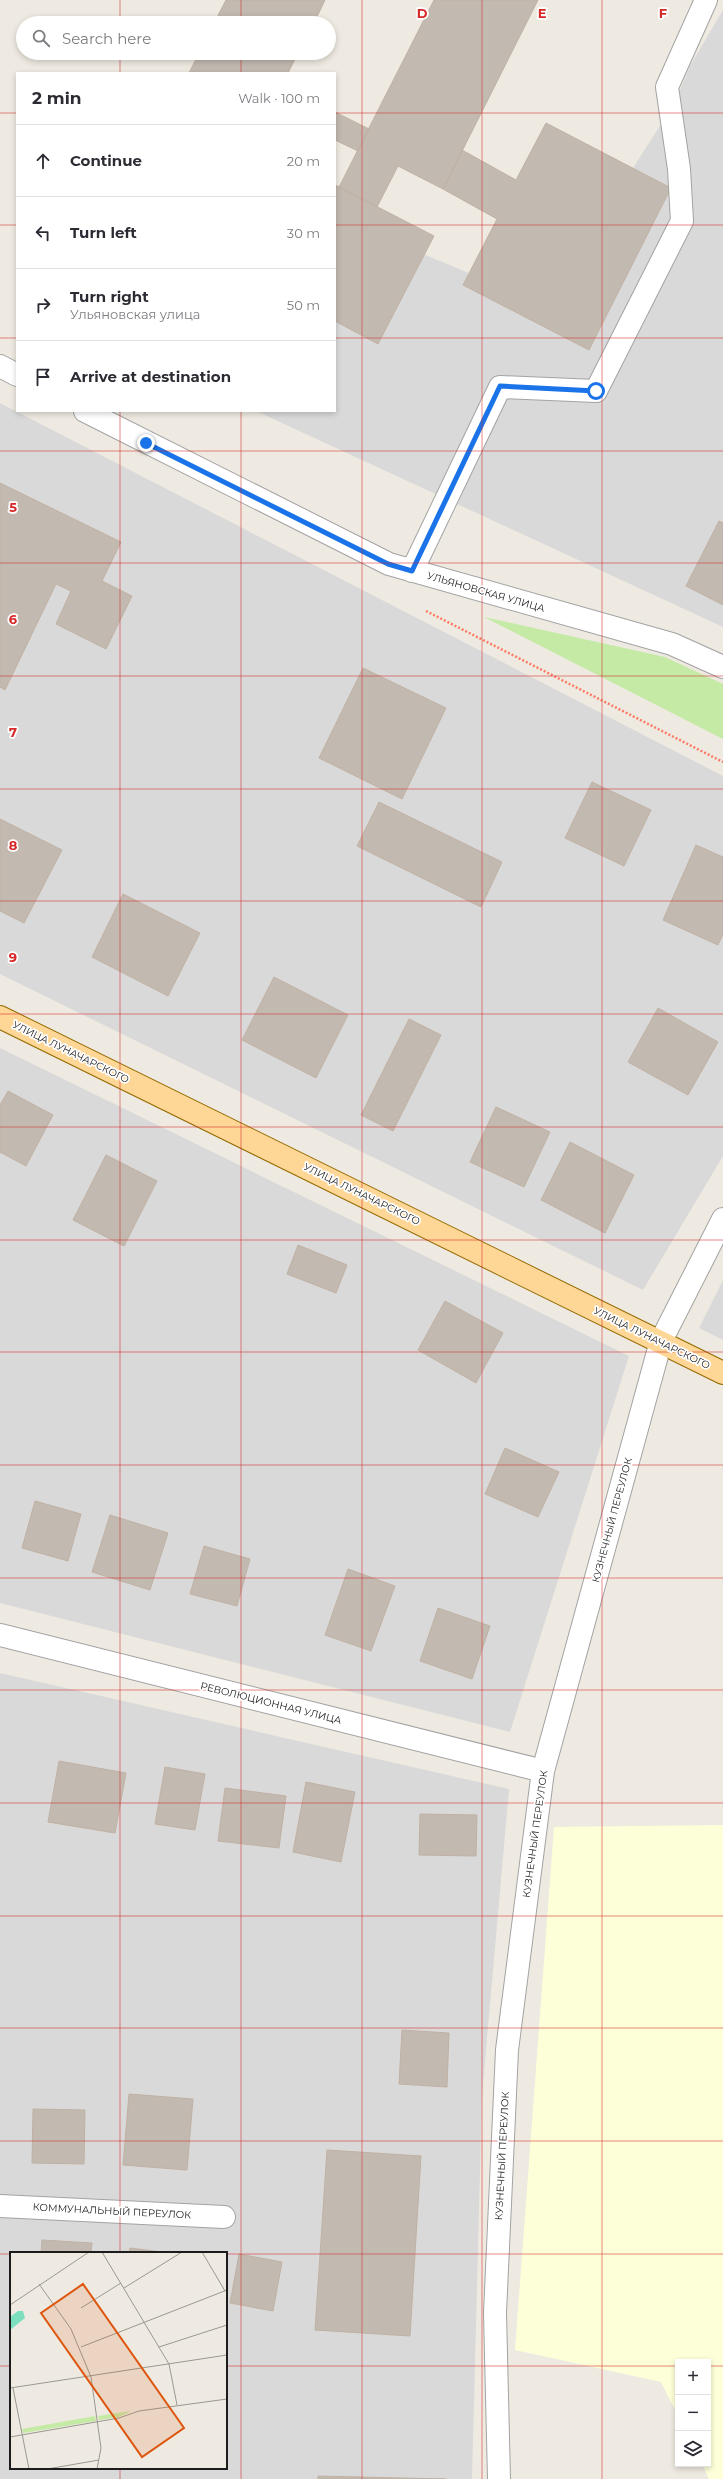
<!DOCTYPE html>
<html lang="en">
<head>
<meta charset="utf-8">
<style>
  body { margin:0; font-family:Montserrat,sans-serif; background:#f2f2f3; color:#2b2b33 }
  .controls { position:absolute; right:12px; bottom:12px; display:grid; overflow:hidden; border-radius:0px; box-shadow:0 2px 6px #0003 }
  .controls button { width:36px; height:36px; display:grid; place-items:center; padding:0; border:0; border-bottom:1px solid #e1e1e2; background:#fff; color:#2b2b33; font:20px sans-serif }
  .stop { position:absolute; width:12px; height:12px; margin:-9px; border:3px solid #1a73e8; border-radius:50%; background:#fff }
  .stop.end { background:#1a73e8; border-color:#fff; box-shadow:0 1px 4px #0008 }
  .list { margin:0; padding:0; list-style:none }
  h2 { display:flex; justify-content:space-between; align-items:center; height:52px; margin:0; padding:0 16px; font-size:17px }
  h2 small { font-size:13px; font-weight:400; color:#7c7c81 }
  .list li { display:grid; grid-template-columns:26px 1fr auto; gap:12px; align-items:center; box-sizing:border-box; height:72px; padding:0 16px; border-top:1px solid #e1e1e2 }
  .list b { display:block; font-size:15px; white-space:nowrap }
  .list p { margin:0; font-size:13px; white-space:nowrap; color:#7c7c81 }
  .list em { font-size:13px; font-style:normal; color:#7c7c81 }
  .icon { flex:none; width:22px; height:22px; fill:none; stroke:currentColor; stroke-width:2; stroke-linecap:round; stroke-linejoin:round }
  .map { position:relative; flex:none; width:723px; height:2479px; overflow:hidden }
  .search { position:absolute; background:#fff; box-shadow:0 2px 6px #0003; left:16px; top:16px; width:320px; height:44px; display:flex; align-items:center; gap:10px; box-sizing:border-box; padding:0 14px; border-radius:22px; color:#7c7c81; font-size:15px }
  .panel { position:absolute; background:#fff; box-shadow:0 2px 6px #0003; left:16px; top:72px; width:320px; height:340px; border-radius:0px }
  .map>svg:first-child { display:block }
</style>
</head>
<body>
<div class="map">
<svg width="723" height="2479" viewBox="0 0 723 2479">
  <rect width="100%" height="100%" fill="#eeeae1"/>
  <!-- residential -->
  <path fill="#dad9d9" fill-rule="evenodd" d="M723,10V627L256,411H335V234L341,220L546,305L675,102L690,66Z
    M0,403L723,776V1156L643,1290L0,974Z
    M0,1048L629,1356L510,1732L0,1603Z
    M723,1280V1340L699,1328Z
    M0,1673L509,1789L482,2095L472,2479H0ZM11,2253H226V2468H11Z"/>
  <!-- education -->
  <path fill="#fdffd9" d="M723,1825V2479H709L702,2464H708V2362H678V2416L661,2382L515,2350L554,1827Z"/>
  <!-- grass -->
  <path fill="#c4eaa5" d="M484,617L665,657L723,684V739Z"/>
  <!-- building -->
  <path fill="#c2bab1" stroke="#c0b1a3" d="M226,0H325L314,23H214Z
    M434,0H538L443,189L398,166L377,207L339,187Z
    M199,53H298L288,73H189Z
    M335,112L369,129L358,151L335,140Z
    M546,123L671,188L589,350L463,285L497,219L443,189L462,150L516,180Z
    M335,185L434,236L378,344L335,321Z
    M0,483L121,542L102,581L132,596L106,649L56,624L71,591L56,584L5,690L0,687Z
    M719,521L723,523V605L686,586Z
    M363,668L446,708L402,799L319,758Z
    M592,782L651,810L624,866L565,838Z
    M379,802L502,862L481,907L357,846Z
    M0,819L62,850L24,923L0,911Z
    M696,845L723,857V934L718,945L663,920Z
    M123,894L200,933L168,996L92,957Z
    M274,977L348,1015L316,1078L242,1040Z
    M658,1008L718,1042L688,1095L628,1062Z
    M409,1019L441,1035L393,1131L361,1115Z
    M8,1091L53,1115L26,1166L0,1152V1105Z
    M496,1107L550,1132L524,1187L470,1162Z
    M570,1142L634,1175L605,1233L541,1200Z
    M106,1155L157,1181L124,1246L73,1220Z
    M298,1245L347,1265L336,1293L287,1274Z
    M445,1301L503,1333L476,1383L418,1350Z
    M505,1448L559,1472L538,1517L485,1494Z
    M35,1501L81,1514L68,1561L22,1548Z
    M110,1515L168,1533L150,1590L92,1572Z
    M204,1546L250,1559L237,1606L190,1594Z
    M348,1569L395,1586L371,1651L325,1635Z
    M438,1608L490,1626L472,1679L420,1661Z
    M59,1761L126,1773L115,1833L48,1822Z
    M165,1767L205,1774L195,1830L155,1824Z
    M306,1782L355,1792L341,1862L293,1852Z
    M225,1788L286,1796L279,1848L218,1841Z
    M420,1814L477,1815L476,1856L419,1855Z
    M402,2030L449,2033L447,2087L399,2084Z
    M129,2094L193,2099L187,2170L123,2165Z
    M33,2109L85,2110L84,2164L32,2163Z
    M327,2150L421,2156L410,2336L315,2330Z
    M42,2240L92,2243L91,2253H41Z
    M130,2248L170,2253H129Z
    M239,2254L282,2262L273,2311L230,2303Z
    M318,2476L446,2479H318Z"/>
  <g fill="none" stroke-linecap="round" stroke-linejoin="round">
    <defs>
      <path id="minor" d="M0,366L17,375
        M85,411L389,564L672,644L723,667
        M412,571L500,387L596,391L682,221L679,169L667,87L706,0
        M0,1635L543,1771
        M0,2206L224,2217
        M499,2479L495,2313L507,2050L543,1771L661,1341L723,1219"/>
      <path id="major" d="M0,1017L723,1373"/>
    </defs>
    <!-- minor casing -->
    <use href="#minor" stroke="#a3a3a3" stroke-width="24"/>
    <!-- major casing -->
    <use href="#major" stroke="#946a00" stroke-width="24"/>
    <!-- path -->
    <path stroke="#fd7a63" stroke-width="2.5" stroke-dasharray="2 2" stroke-linecap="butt" d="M426,611L723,762"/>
    <!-- minor -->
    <use href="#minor" stroke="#fff" stroke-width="22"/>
    <!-- major -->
    <use href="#major" stroke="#fed696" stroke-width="22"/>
  </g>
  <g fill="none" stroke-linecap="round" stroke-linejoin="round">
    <!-- route -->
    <path stroke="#1a73e8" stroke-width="5" d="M146,443L388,564L412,571L500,386L596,391"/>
  </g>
  <!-- grid -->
  <path fill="none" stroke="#d62828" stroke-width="1" stroke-opacity="0.55" d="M120,0V23M241,0V23M362,0V2479M482,0V2479M602,0V2479M120,53V73M241,53V73M0,113H17M335,113H723M0,225H17M335,225H723M0,338H17M335,338H723M120,411V2253M241,411V2479M0,451H723M0,563H723M0,676H723M0,789H723M0,901H723M0,1014H723M0,1127H723M0,1240H723M0,1352H723M0,1465H723M0,1578H723M0,1690H723M0,1803H723M0,1916H723M0,2028H723M0,2141H723M0,2254H11M226,2254H723M0,2366H11M226,2366H678M708,2366H723M120,2468V2479"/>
  <g text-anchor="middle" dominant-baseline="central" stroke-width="3.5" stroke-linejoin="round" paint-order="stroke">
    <!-- street labels -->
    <g font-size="10" fill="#1c1c1c" stroke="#fff">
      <text transform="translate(486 592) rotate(16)">УЛЬЯНОВСКАЯ УЛИЦА</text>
      <text transform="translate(71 1052) rotate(26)">УЛИЦА ЛУНАЧАРСКОГО</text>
      <text transform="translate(362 1194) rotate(26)">УЛИЦА ЛУНАЧАРСКОГО</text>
      <text transform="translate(652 1338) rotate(26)">УЛИЦА ЛУНАЧАРСКОГО</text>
      <text transform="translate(612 1520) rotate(-75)">КУЗНЕЧНЫЙ ПЕРЕУЛОК</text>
      <text transform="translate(271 1703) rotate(14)">РЕВОЛЮЦИОННАЯ УЛИЦА</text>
      <text transform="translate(535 1834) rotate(-82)">КУЗНЕЧНЫЙ ПЕРЕУЛОК</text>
      <text transform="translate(502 2156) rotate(-87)">КУЗНЕЧНЫЙ ПЕРЕУЛОК</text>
      <text transform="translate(112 2211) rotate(3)">КОММУНАЛЬНЫЙ ПЕРЕУЛОК</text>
    </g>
  </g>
  <!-- overview -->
  <g transform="translate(10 2252)">
    <rect width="217" height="217" fill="#eeeae1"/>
    <path d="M121,159L109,165L89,168L88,164ZM85,164L86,169L13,181L12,177Z" fill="#c4eaa5"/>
    <path d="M8,59H13L15,66L0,78V65Z" fill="#7ce0be"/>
    <path fill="none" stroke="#9a9892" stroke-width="1" d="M92,0L159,112L167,153M192,0L215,39M29,32L61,77L81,125L91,196L87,217M114,36L172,0M0,53L79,0M71,56L111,31M71,95L217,38M149,95L217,73M0,136L217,103M3,136L19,217M0,185L109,166L129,159L217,147M37,217L89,208"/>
    <path fill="#de560d" fill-opacity="0.15" stroke="#de560d" stroke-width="2" d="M73,32L174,176L132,205L31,61Z"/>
    <rect width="217" height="217" fill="none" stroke="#1c1c1c" stroke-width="2"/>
  </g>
  <g font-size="13" text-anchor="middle" font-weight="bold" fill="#d62828" stroke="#fff" stroke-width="3.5" stroke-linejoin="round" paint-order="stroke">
    <text x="422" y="18">D</text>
    <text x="542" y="18">E</text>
    <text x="663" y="18">F</text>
    <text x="13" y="512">5</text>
    <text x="13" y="624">6</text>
    <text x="13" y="737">7</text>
    <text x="13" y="850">8</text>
    <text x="13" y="962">9</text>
  </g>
</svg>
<div class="controls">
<button>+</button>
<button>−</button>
<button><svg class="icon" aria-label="layers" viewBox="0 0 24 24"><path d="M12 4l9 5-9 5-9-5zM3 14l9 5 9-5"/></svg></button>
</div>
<div class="stop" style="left:596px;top:391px"></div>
<div class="stop end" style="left:146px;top:443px"></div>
<div class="search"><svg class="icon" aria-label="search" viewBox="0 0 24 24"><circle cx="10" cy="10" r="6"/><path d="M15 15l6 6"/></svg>Search here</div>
<section class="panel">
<h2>2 min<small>Walk · 100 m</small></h2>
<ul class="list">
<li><svg class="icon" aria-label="ahead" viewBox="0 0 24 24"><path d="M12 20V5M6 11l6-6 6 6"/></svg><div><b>Continue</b></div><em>20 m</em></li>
<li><svg class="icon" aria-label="left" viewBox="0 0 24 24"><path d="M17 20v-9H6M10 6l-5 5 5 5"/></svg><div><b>Turn left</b></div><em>30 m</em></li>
<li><svg class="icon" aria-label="right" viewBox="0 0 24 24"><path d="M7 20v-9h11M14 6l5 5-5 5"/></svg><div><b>Turn right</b><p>Ульяновская улица</p></div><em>50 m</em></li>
<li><svg class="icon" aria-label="arrive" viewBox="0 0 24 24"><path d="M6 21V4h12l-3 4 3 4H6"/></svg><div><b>Arrive at destination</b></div></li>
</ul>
</section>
</div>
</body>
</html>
